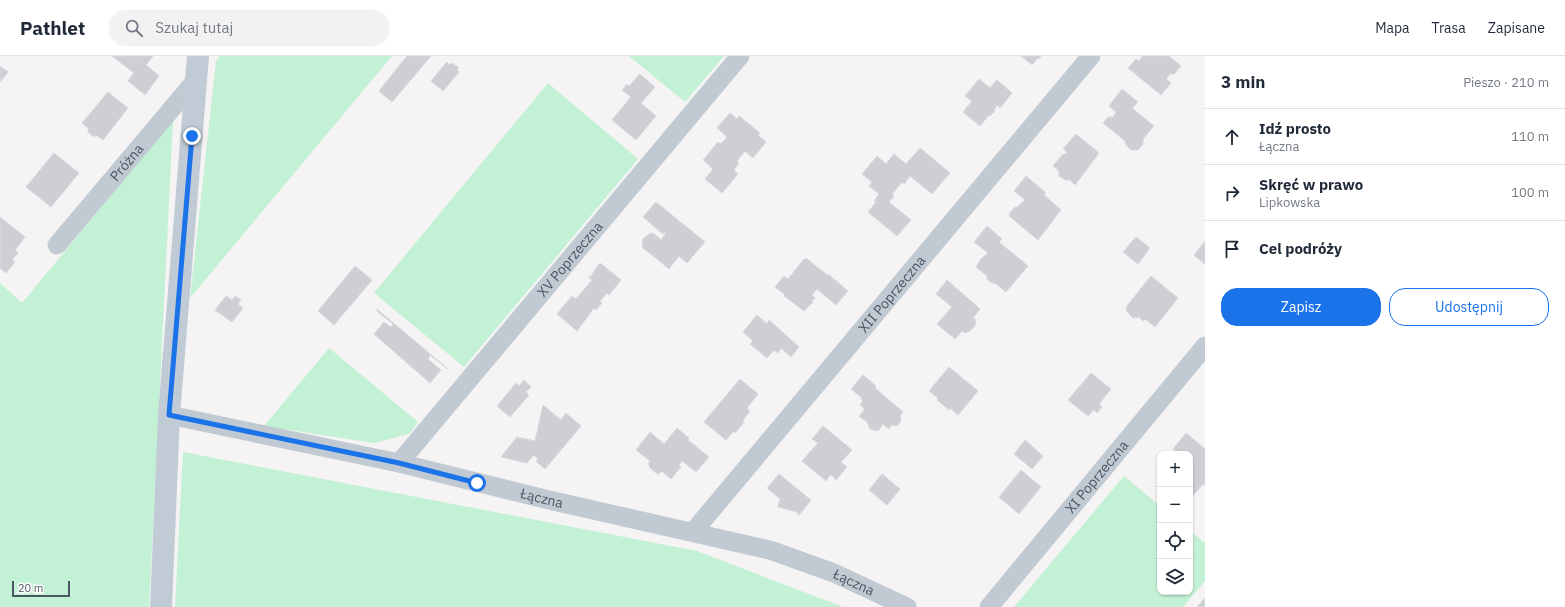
<!DOCTYPE html>
<html lang="pl">
<head>
<meta charset="utf-8">
<style>
  body { margin:0; font-family:"IBM Plex Sans",sans-serif; background:#f2f2f3; color:#1f2937 }
  .controls { position:absolute; right:12px; bottom:12px; display:grid; overflow:hidden; border-radius:8px; box-shadow:0 1px 3px #0004 }
  .controls button { width:36px; height:36px; display:grid; place-items:center; padding:0; border:0; border-bottom:1px solid #e0e1e3; background:#fff; color:#1f2937; font:20px sans-serif }
  .scale { position:absolute; left:12px; bottom:10px; width:58px; box-sizing:border-box; padding-left:4px; border:2px solid #4a5661; border-top:0; font-size:11px; line-height:14px; white-space:nowrap; color:#4a5661; -webkit-text-stroke:3px #fff; paint-order:stroke }
  .stop { position:absolute; width:12px; height:12px; margin:-9px; border:3px solid #1a73e8; border-radius:50%; background:#fff }
  .stop.end { background:#1a73e8; border-color:#fff; box-shadow:0 1px 4px #0008 }
  .list { margin:0; padding:0; list-style:none }
  h2 { display:flex; justify-content:space-between; align-items:center; height:52px; margin:0; padding:0 16px; font-size:17px }
  h2 small { font-size:13px; font-weight:400; color:#747a83 }
  .list li { display:grid; grid-template-columns:26px 1fr auto; gap:12px; align-items:center; box-sizing:border-box; height:56px; padding:0 16px; border-top:1px solid #e0e1e3 }
  .list b { display:block; font-size:15px; white-space:nowrap }
  .list p { margin:0; font-size:13px; white-space:nowrap; color:#747a83 }
  .list em { font-size:13px; font-style:normal; color:#747a83 }
  .actions { display:flex; gap:8px; padding:12px 16px }
  .actions a { flex:1; padding:9px 0; border:1px solid #1a73e8; border-radius:16px; text-align:center; font-size:14px; color:#1a73e8 }
  .actions .main { background:#1a73e8; color:#fff }
  .icon { flex:none; width:22px; height:22px; fill:none; stroke:currentColor; stroke-width:2; stroke-linecap:round; stroke-linejoin:round }
  .map { position:relative; flex:none; width:1205px; height:551px; overflow:hidden }
  header { display:flex; align-items:center; gap:24px; box-sizing:border-box; height:56px; padding:0 20px; background:#fff; border-bottom:1px solid #e0e1e3 }
  header strong { font-size:19px }
  nav { display:flex; gap:22px; margin-inline-start:auto; font-size:14px }
  .search { width:280px; height:36px; background:#f2f2f3; display:flex; align-items:center; gap:10px; box-sizing:border-box; padding:0 14px; border-radius:16px; color:#747a83; font-size:15px }
  main { display:flex }
  aside { flex:1; background:#fff }
  .map>svg:first-child { display:block }
</style>
</head>
<body>
<header>
<strong>Pathlet</strong>
<div class="search"><svg class="icon" aria-label="search" viewBox="0 0 24 24"><circle cx="10" cy="10" r="6"/><path d="M15 15l6 6"/></svg>Szukaj tutaj</div>
<nav><a>Mapa</a><a>Trasa</a><a>Zapisane</a></nav>
</header>
<main>
<div class="map">
<svg width="1205" height="551" viewBox="0 0 1205 551">
  <rect width="100%" height="100%" fill="#f5f3f3"/>
  <!-- green -->
  <path fill="#c3f1d5" d="M220,0H392L190,242L216,5Z
    M629,0H724L685,46Z
    M548,27L638,103L464,311L374,237Z
    M173,65L149,551H0V227L22,247Z
    M329,292L418,366L409,378L374,387L264,370Z
    M183,396L697,495L843,551H175Z
    M1124,420L1160,450V536H1190V475L1205,487V525L1183,551H1014Z"/>
  <!-- building -->
  <path fill="#cdcfd5" stroke="#d7d9de" d="M112,0H153L146,9L159,20L145,39L128,25L134,17Z
    M407,0H431L392,46L379,35Z
    M1021,0H1041L1039,3L1038,2L1032,9Z
    M1143,0H1169L1181,10L1173,19L1171,17L1166,23L1171,27L1161,39L1128,12L1136,3L1139,5Z
    M447,6L450,9L452,7L459,12L457,14L459,16L443,35L431,25Z
    M0,10L8,16L0,26Z
    M640,18L655,31L641,47L656,60L636,84L612,64L631,41L622,34L627,28L629,30Z
    M979,23L990,32L997,24L1012,37L1000,52L997,49L994,54L995,55L990,60L989,59L980,70L963,56L972,45L965,40Z
    M1122,33L1138,46L1132,52L1154,70L1143,83V88L1138,94H1131L1126,89L1125,85L1103,67L1108,61H1113L1116,56L1109,50Z
    M108,36L128,52L103,84L96,79L94,81L87,75L89,73L82,67Z
    M730,57L737,63L739,60L760,77L758,79L766,86L753,102L745,95L737,105L739,107L734,114L738,118L722,137L705,123L713,113L703,104L718,86L721,88L727,81L717,72Z
    M1076,78L1099,97L1075,129L1070,124H1065L1059,120V115L1053,110L1063,98L1064,99L1067,96L1063,93Z
    M920,92L950,117L932,138L910,120L904,128L902,126L892,138L894,140L889,146L911,164L897,180L868,156L876,146L874,145L879,138L869,130L872,126L862,118L877,100L886,108L894,98L906,108Z
    M54,97L79,117L51,151L26,131Z
    M1026,120L1046,137L1044,139L1061,154L1038,184L1009,160L1010,159L1009,158L1015,151L1016,152L1025,144L1014,135Z
    M656,146L705,186L687,207L679,200L669,213L642,191L643,183L649,178L653,177L661,184L666,177L664,176L663,178L643,161Z
    M0,161L25,181L15,194L18,197L12,204L15,206L6,217L0,212Z
    M987,170L1002,183L999,186L1028,210L1006,236L995,227H992L987,223V220L976,211L981,203L988,197L974,186Z
    M1136,181L1150,192L1138,208L1123,196Z
    M1205,185V208L1194,199Z
    M806,202L827,219L828,218L848,235L836,249L817,233L812,239L815,242L812,245L813,246L804,255L784,240L785,239L775,231L784,220L788,223L804,203L805,204Z
    M600,207L621,224L609,239L607,237L600,245L602,247L596,254L594,252L577,275L557,258L572,240L576,243L592,224L588,221H590Z
    M355,210L372,224L334,269L318,255Z
    M1151,220L1178,242L1155,271L1145,263L1143,265L1139,261L1133,262L1127,256L1126,251Z
    M947,224L980,253L973,262L976,264L975,270L970,275L965,277L962,275L955,283L937,268L952,251L936,238Z
    M226,240L232,244L235,240L241,244L238,248L243,252L232,266L215,254Z
    M377,253L378,254L448,313L430,299L428,303L441,314L430,327L374,278L384,266L391,271L393,268L377,255Z
    M757,259L767,268L769,264L799,291L791,301L781,292L778,297L774,294L767,302L750,288L753,285L743,276Z
    M949,311L978,335L958,359L950,352L949,354L937,344L938,342L929,335Z
    M1091,317L1111,333L1099,348L1102,351L1097,357L1094,354L1088,360L1068,344Z
    M863,319L876,330L875,332L903,356L900,360L901,365L897,370L892,369L889,373L883,368L878,375L870,373L867,366L859,360L865,353L860,349L863,345L861,343L862,342L851,333Z
    M740,323L758,338L747,352L750,355L743,364L744,366L735,377L734,375L726,384L704,366Z
    M524,324L531,331L526,336L529,339L510,361L497,350L516,327L519,330Z
    M543,349L561,364L566,357L581,370L545,413L536,405L538,403L534,399L527,407L501,401L517,381L535,385Z
    M823,370L852,394L841,406L847,411L836,424L832,419L829,420L826,425L802,405L818,387L812,383Z
    M677,372L689,382L688,384L709,401L696,416L682,405L679,409L681,411L671,423L662,415L659,418L656,417L649,411L650,410L648,408L650,405L636,394L650,376L664,388Z
    M1186,377L1205,393V429L1203,428L1191,442L1190,398H1179L1173,393Z
    M1025,384L1043,400L1032,413L1014,398Z
    M1021,414L1041,431L1019,458L999,441Z
    M779,418L811,444L799,459L797,456L778,451L780,443L767,432Z
    M882,418L900,433L887,449L869,434Z
    M1204,543L1205,545V551H1197Z"/>
  <g fill="none" stroke-linecap="round" stroke-linejoin="round">
    <!-- street -->
    <g stroke="#c1cad2" stroke-width="19">
      <path id="s1" d="M57,189L196,24"/>
      <path id="s2" d="M169,359L399,407L549,444L770,494L834,517L907,551"/>
      <path id="s3" d="M399,407L740,0"/>
      <path id="s4" d="M693,476L1091,0"/>
      <path id="s5" d="M989,551L1205,290"/>
    </g>
    <!-- secondary -->
    <path stroke="#c1cbd6" stroke-width="22" d="M161,551L169,359L198,0"/>
  </g>
  <g fill="none" stroke-linecap="round" stroke-linejoin="round">
    <!-- route -->
    <path stroke="#1a73e8" stroke-width="5" d="M192,80L169,359L399,407L477,427"/>
  </g>
  <g text-anchor="middle" dominant-baseline="central" stroke-width="3" stroke-linejoin="round" paint-order="stroke">
    <!-- street labels -->
    <g font-size="14" fill="#4a5661" stroke="#fff">
      <text stroke="none"><textPath href="#s1" startOffset="108">Próżna</textPath></text>
      <text stroke="none"><textPath href="#s3" startOffset="266">XV Poprzeczna</textPath></text>
      <text stroke="none"><textPath href="#s4" startOffset="310">XII Poprzeczna</textPath></text>
      <text stroke="none"><textPath href="#s5" startOffset="169">XI Poprzeczna</textPath></text>
      <text stroke="none"><textPath href="#s2" startOffset="382">Łączna</textPath></text>
      <text stroke="none"><textPath href="#s2" startOffset="706">Łączna</textPath></text>
    </g>
  </g>
</svg>
<div class="controls">
<button>+</button>
<button>−</button>
<button><svg class="icon" aria-label="locate" viewBox="0 0 24 24"><circle cx="12" cy="12" r="6"/><path d="M12 2v4M12 18v4M2 12h4M18 12h4"/></svg></button>
<button><svg class="icon" aria-label="layers" viewBox="0 0 24 24"><path d="M12 4l9 5-9 5-9-5zM3 14l9 5 9-5"/></svg></button>
</div>
<div class="scale">20 m</div>
<div class="stop" style="left:477px;top:427px"></div>
<div class="stop end" style="left:192px;top:80px"></div>
</div>
<aside>
<h2>3 min<small>Pieszo · 210 m</small></h2>
<ul class="list">
<li><svg class="icon" aria-label="ahead" viewBox="0 0 24 24"><path d="M12 20V5M6 11l6-6 6 6"/></svg><div><b>Idź prosto</b><p>Łączna</p></div><em>110 m</em></li>
<li><svg class="icon" aria-label="right" viewBox="0 0 24 24"><path d="M7 20v-9h11M14 6l5 5-5 5"/></svg><div><b>Skręć w prawo</b><p>Lipkowska</p></div><em>100 m</em></li>
<li><svg class="icon" aria-label="arrive" viewBox="0 0 24 24"><path d="M6 21V4h12l-3 4 3 4H6"/></svg><div><b>Cel podróży</b></div></li>
</ul>
<div class="actions"><a class="main">Zapisz</a><a>Udostępnij</a></div>
</aside>
</main>
</body>
</html>
